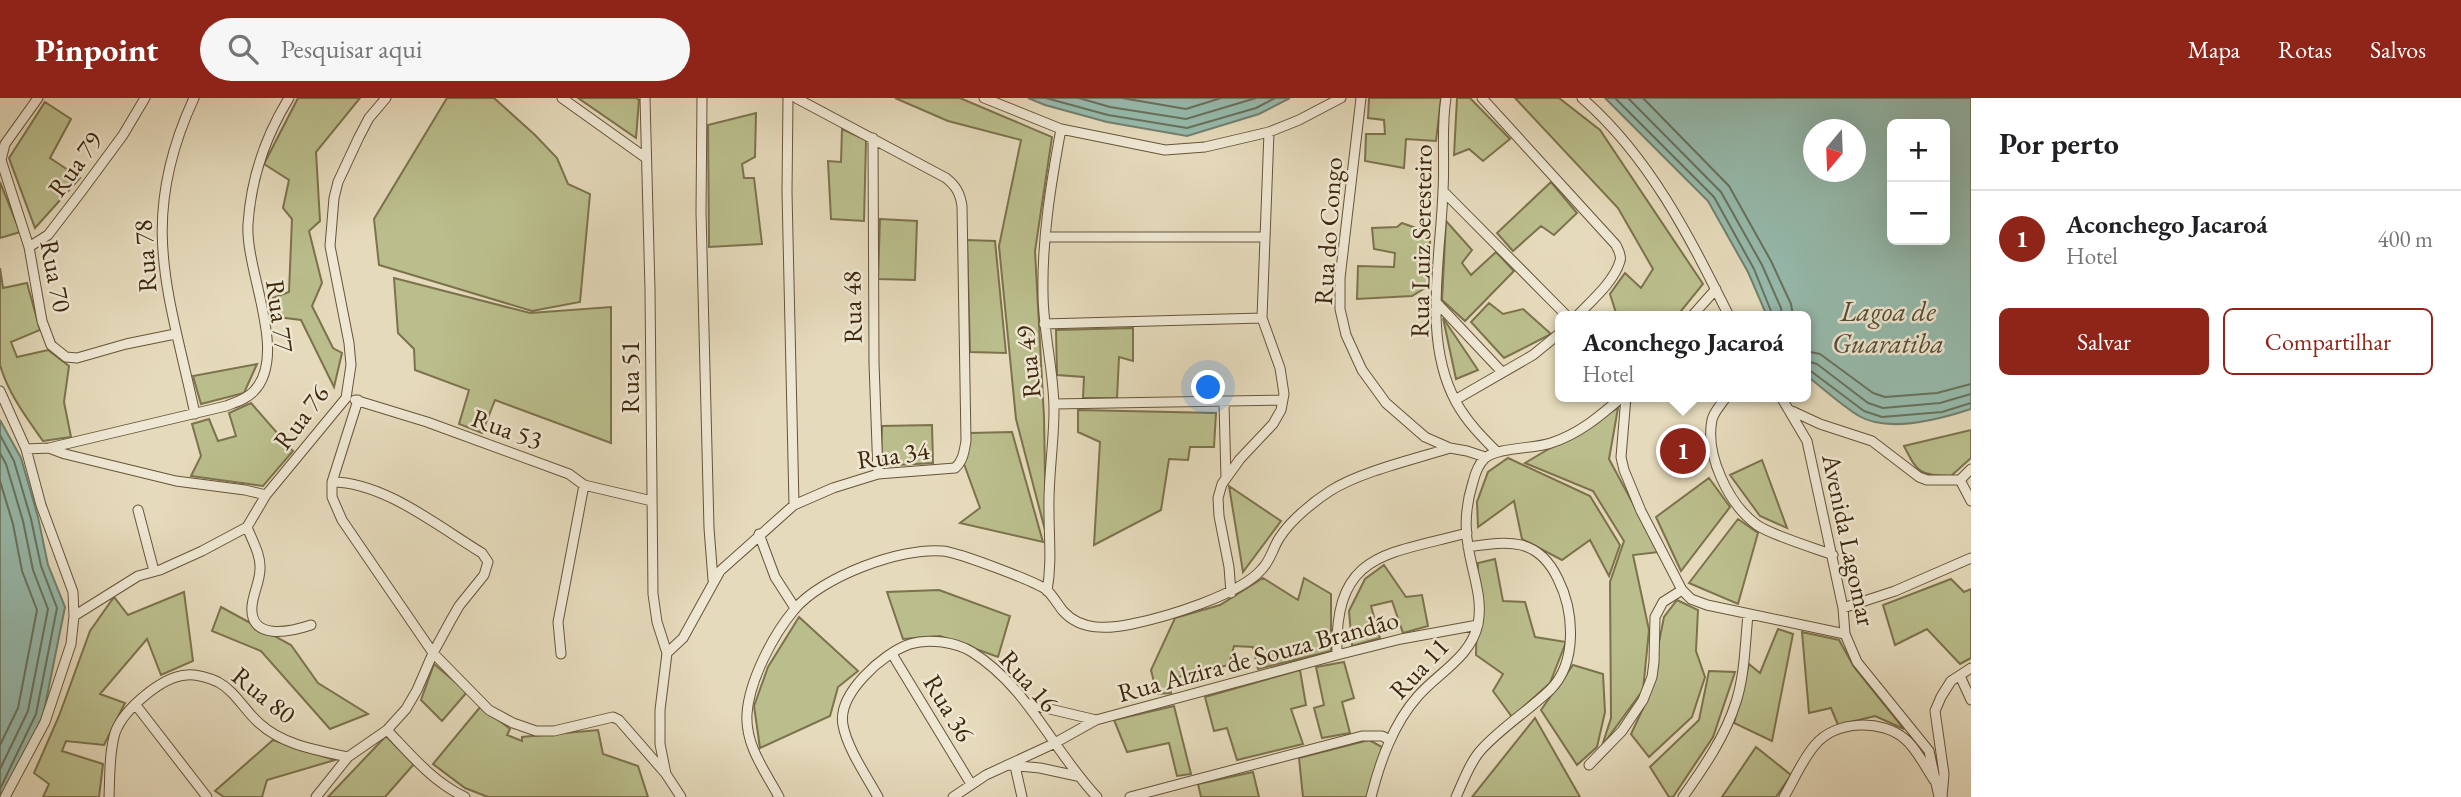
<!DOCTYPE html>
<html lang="pt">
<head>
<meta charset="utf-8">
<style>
  body { margin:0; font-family:"EB Garamond",serif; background:#f6f6f6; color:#202124 }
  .controls { position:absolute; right:21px; top:21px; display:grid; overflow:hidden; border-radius:10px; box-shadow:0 7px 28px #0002 }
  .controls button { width:63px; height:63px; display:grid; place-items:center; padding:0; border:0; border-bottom:2px solid #e0e0e0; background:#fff; color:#202124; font:35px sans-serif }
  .compass { position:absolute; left:1803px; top:21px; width:63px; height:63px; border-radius:50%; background:#fff; box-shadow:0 7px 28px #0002; rotate:199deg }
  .you { position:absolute; left:1209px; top:290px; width:24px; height:24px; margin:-18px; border:5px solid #fff; border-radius:50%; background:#1a73e8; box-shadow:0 0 0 10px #1a73e833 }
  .badge { display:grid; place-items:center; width:46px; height:46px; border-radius:50%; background:#8f2418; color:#fff; font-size:23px; font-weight:700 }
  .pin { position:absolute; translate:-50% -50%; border:4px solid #fff; box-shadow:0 2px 7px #0006 }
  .popup { position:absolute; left:1555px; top:213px; width:256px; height:91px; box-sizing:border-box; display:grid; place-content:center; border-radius:10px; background:#fff; filter:drop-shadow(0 2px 5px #0005); font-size:23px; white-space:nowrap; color:#757577 }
  .popup b { font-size:26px; color:#202124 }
  .popup::after { content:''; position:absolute; left:50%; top:100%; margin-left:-14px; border:14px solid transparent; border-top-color:#fff }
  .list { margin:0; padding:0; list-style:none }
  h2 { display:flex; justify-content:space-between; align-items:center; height:91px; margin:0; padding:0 28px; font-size:30px }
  h2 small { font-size:23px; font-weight:400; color:#757577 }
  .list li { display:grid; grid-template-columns:46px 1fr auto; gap:21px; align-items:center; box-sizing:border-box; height:98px; padding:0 28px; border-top:2px solid #e0e0e0 }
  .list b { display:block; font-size:26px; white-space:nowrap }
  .list p { margin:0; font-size:23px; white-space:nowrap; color:#757577 }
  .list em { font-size:23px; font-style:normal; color:#757577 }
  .actions { display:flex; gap:14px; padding:21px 28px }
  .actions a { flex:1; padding:16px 0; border:2px solid #8f2418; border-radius:10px; text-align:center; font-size:24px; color:#8f2418 }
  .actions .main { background:#8f2418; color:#fff }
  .icon { flex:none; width:38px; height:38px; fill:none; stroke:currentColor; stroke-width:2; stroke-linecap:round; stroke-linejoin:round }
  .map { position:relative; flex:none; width:1971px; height:699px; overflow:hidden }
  header { display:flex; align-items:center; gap:42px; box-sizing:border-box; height:98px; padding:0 35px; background:#8f2418; color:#fff }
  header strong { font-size:33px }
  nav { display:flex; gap:38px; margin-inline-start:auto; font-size:24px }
  .search { width:490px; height:63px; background:#f6f6f6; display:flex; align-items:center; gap:18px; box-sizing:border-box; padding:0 24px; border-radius:38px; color:#757577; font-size:26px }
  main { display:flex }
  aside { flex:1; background:#fff }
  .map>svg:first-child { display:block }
</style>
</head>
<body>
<header>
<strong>Pinpoint</strong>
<div class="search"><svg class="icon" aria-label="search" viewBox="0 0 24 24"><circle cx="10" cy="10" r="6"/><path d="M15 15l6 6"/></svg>Pesquisar aqui</div>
<nav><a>Mapa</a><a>Rotas</a><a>Salvos</a></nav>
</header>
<main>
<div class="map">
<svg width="1971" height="699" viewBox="0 0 1971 699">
  <rect width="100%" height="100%" fill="#e5dabb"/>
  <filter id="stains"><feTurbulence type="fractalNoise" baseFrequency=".00286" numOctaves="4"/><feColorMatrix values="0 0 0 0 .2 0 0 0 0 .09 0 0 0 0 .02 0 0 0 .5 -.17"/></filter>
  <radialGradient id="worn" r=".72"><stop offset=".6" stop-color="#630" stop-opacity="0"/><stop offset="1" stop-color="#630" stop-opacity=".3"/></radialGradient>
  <!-- green -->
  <path fill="#babe8c" stroke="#7c724c" stroke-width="2" d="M298,0H360L316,54L320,123L309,133L322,185L312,208L333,250L342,255L334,289L301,222L270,218V201L289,194L292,121L283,110L289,82L264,66Z
    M447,0H494L535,37L557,60L568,86L590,96L580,204L532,213L379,167L374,121Z
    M578,0H636L639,2L636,40Z
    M895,0H960L1052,39L1035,153L1044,319L1046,436L1016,321L999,148L1021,42L948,23Z
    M1369,0H1441L1436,43L1406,41L1404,70L1365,63L1366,36H1385L1384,22L1368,20Z
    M1457,0H1470L1510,41L1483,63L1469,51L1454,57Z
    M1515,0H1559L1600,32L1703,186L1677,218H1617L1610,196L1625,175L1641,190L1653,171L1618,110Z
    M45,4L71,21L50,60L80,80L35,130L9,60Z
    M756,15L755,59L742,66L744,80H754L762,146L709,149L708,27Z
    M842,31L866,42L864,123L831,121L828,63L841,64Z
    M0,84L20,134L0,140Z
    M1551,84L1577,115L1554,137L1541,128L1513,153L1497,135Z
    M880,121L917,123L915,182L878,181Z
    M1446,123L1472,152L1462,165L1471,177L1496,154L1514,173L1465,223L1442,202Z
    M1402,125L1430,135V187L1412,198L1357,201L1358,168L1394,169L1395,155L1374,151L1372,130L1397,129Z
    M967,142L995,143L1006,255L970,254Z
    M0,170L3,190L27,185L40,232L11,244L17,259L48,252L69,268L64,304L71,339L43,343C26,319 8,295 0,267Z
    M394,180L530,215L611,209V345L495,302L482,335L459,326L469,292L415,272L414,251L398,235Z
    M1489,205L1503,216L1523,211L1551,236L1504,260L1471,224Z
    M1443,220L1478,272L1456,281Z
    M1133,230V263L1119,259L1117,300H1083L1084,279L1057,277L1056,232Z
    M257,266L244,295L201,306L193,278Z
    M251,305L293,353L263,388L191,378L201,358L192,326L209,321L218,343L236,338L229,315Z
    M1618,310L1609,361L1659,454L1633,457L1649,532L1643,592L1602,648L1611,620L1610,484L1624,443L1593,393L1525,365Z
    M1078,312L1216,315L1214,349H1190L1188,362L1169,361L1161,412L1094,447L1100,344L1078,334Z
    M932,327L933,365L881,368L882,328Z
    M1971,332V360L1951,378C1920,377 1918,376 1904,348Z
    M1012,334L1043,444L960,425L980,410L964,366L970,335Z
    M1508,360L1590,398L1620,447L1609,478L1590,442L1562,462L1522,441L1514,403L1478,429L1477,404L1488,374Z
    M1762,362L1787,430L1760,418L1730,377Z
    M1709,380L1730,409L1681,473L1656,419Z
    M1229,388L1281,423L1243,474Z
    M1738,421L1758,435L1738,506L1689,485Z
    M1495,461L1503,503L1525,504L1535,539L1566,544L1550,585L1512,619L1493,593L1503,576L1476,557L1478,465Z
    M1384,467L1406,499L1422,497L1428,528L1403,535L1392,503L1371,508L1380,540L1352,548L1349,513L1365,481Z
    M1263,480L1298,502L1304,480L1331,496V553L1258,571L1253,549L1234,548L1229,567L1170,581L1171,595L1157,596L1151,572L1175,520L1220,507Z
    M1951,481L1964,494L1971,491V560L1960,566L1927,531L1895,547L1883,507Z
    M939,492L1010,518L998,559L940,538L903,541L887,494Z
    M184,494L193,563L161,577L147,541L100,596L125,605L104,647L66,643L62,653L103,666L99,699H43L49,686L34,675L59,618L90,533L114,499L128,517Z
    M1677,502L1698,512L1696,553L1705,579L1692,619L1649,659L1631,636L1648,600L1664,519Z
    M221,509L291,547L318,585L368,616L330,631L261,553L212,533Z
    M799,519L858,573L838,589L830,618L760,650L754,608L768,569Z
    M1778,531L1793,536L1772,643L1734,625L1749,566L1760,575Z
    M1802,534L1839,542L1854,569L1904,631L1875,618L1838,627L1831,610L1809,615Z
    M1344,564L1354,600L1342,604L1350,635L1322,640L1314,610L1324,607L1316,569Z
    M434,566L467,594L442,623L421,602Z
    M1573,567L1603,576L1605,614L1597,649L1577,667L1541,612Z
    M1300,572L1306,607L1291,611L1303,646L1237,662L1227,630L1214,633L1205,599Z
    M1709,573L1735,574L1713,639L1673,699H1669L1650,669L1699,622Z
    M481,608L510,631L507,637L522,643V639L598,632L603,656L638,668L648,699H488L465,690L433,666Z
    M1174,608L1191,676L1177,678L1169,645L1127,654L1114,622Z
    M1535,620L1580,699H1472Z
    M386,638L414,666L385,699H328Z
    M273,642L335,662L267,682L262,699H224L215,693Z
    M1369,642L1382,649L1368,699H1303L1299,660Z
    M1756,649L1791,677L1776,699H1722Z
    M1253,674L1259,699H1201L1198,686Z"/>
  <!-- water -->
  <path fill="#96bbad" stroke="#73806d" stroke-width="2" fill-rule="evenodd" d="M1028,0H1290L1259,16L1187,38L1107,24L1045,7Z
    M1605,0H1971V311C1941,321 1888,335 1859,318C1841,307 1824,291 1807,278L1806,218H1767L1748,174L1708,103ZM1945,26V142H1892V26ZM1814,32H1856V74H1814Z
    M0,322L21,360L38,419L48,467L65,509L43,618L4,699H0Z"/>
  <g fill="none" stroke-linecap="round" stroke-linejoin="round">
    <!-- shore -->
    <path stroke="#6a715c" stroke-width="2" d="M1046,0L1108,17L1187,30L1256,10L1275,0
      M1079,0L1110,9L1186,21L1256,0
      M1122,0L1186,11L1221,0
      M1615,0L1714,99L1754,171L1773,218
      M1628,0L1721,94L1762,167L1781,210L1782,218
      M1643,0L1729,88L1771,163L1791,206L1793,218
      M1806,253L1820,256L1873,295L1885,299L1937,295L1971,286
      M1806,263L1817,266L1868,305L1883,310L1940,305L1971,296
      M1806,272L1812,274L1864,313L1882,319L1942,314L1971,305
      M0,337L14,363L31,421L41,468L57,510L36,616L0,691
      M0,355L6,366L23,423L33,472L48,511L28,613L0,671
      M0,383L13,426L22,473L37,512L18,610L0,647"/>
    <defs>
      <path id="minor" d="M38,0L5,46L1,62L29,149L42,223L51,247L66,259L77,260L126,246L175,236
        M194,0C137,123 169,194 195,316
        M562,0L646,60
        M645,0L650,192L653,496L657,524L667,555L660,612V646L666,676L681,699
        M702,0L701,114L709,430L713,482
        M788,0L787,94L794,407
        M984,0L1061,31L1165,52L1205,49L1269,34L1299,22L1341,0
        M1361,0L1340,180V211L1346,237L1362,272L1386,305L1425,339L1450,350
        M1446,0C1441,30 1445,62 1443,92C1441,159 1422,242 1456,304C1467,324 1482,339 1497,354
        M1482,0L1616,147C1618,152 1622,157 1620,163C1614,184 1591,203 1577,218
        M1582,0C1650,59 1690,140 1729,218
        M873,40L874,265L878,376
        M1443,93L1567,218
        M1045,139H1265
        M29,149L48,137L81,94L123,37L145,0
        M1436,204L1502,274
        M1692,218L1716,191
        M1044,226L1262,220
        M0,293L26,351L41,407L73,494L74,518L71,546L45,624L5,699
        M1626,299L1621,359L1624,372L1641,413L1682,492L1691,501L1707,507L1845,536
        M1726,299C1722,306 1714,313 1712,322C1705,356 1728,406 1757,427C1771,437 1814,450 1833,457
        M1781,299L1807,343L1843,510L1845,536L1857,564L1929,653L1939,699
        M355,302L427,324L569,376L584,387L652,403
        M358,302L332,384V399L342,422L433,555L489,612L513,625L536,633H554L613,619L619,622L666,676
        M1455,302L1533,257L1560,235
        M1224,305L1226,380
        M1054,306L1283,302
        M1792,313L1820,326L1872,343L1919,379L1927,382H1960L1971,403
        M49,350L65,356L176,383L245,392L266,397
        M26,351L49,350L226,308C236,304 247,301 254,293C289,256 245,173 248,126C251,81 265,39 289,0
        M1960,382L1971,371
        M138,412L154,473
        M247,429C252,442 261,457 260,471C260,483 253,496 252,508C249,543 290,534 311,527
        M759,436L775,479L795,510
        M1047,493C1052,465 1049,441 1049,413C1048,379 1054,346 1054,312C1054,273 1043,234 1043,195C1042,140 1051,85 1061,31
        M1231,495L1229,469L1219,418L1218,400L1222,386L1240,361L1273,326L1281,312L1284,296L1280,270L1262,220L1269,34
        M1843,510L1895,493L1971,460
        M74,518L138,478L160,472L202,453L247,429L266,397L346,300L351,267L349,245L330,148L334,100L338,84L359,39L369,20L386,0
        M667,555L683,540L720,473L794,407L833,390L878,376L955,370C963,363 964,354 966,343L962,108C960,95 956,88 946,80L796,0
        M561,556L558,524L584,387
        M892,556L971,686
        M1337,557C1334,454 1385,457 1467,435
        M1960,578L1971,602
        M135,606L207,699
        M1029,606L1096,622
        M387,632C411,657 433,684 465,699
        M1007,667L1040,670L1077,678
        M1589,667L1622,633L1643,602L1652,579L1654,564L1655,519L1663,504L1682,492
        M1015,668L1022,699
        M109,699C110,678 109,655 115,635C123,612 162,578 187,577C196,576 210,580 218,584C235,593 245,613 259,625C283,647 316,652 348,659
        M316,699L348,659L387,632L406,611L417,592L433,555L451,522L459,508L484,477L488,464L482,455C439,429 384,384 332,384
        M779,699C765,673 745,647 747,616C749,583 773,537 794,512C821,479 901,449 943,453C960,455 1034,483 1047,492C1053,498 1058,507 1063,513C1081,533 1108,531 1132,526C1166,519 1240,497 1262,471C1271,462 1273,449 1280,439C1291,422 1313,404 1330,393C1359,374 1415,361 1450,350L1467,353L1485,359
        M878,699C867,679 847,650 843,627C837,596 883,555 910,546C929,540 956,544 972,554C1028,589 1053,653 1097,699
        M953,699L986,677L1053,646L1096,622L1337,557L1401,541L1478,527
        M1130,699L1362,638H1382L1390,642
        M1371,699C1380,664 1393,626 1418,598C1438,575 1471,559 1478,526C1483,501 1473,477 1469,453C1464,430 1466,406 1473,384C1475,376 1478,367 1484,361C1497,349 1534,351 1551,345C1579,336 1600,318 1622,299
        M1456,699C1463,684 1470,664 1481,652C1502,629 1528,613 1550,592C1578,564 1574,513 1558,481C1538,439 1509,443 1468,449
        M1683,699C1704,669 1725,639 1736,604C1745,576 1745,545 1748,517
        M1784,699C1794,682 1802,662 1815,647C1836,622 1882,621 1905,641C1917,651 1925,669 1934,682
        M1942,699L1944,676L1935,613L1941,599L1951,583L1971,570"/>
    </defs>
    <!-- minor casing -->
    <use href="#minor" stroke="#685438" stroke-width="11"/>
    <!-- minor -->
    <use href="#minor" stroke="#eee7d3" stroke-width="9"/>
  </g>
  <g text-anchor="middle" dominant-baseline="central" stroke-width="5" stroke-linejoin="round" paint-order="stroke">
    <!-- street labels -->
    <g font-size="26" fill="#3f270c" stroke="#eee7d3">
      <text transform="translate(75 66) rotate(-54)">Rua 79</text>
      <text transform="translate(1328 133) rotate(-86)">Rua do Congo</text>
      <text transform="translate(1421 143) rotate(-89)">Rua Luiz Seresteiro</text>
      <text transform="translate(145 158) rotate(-94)">Rua 78</text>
      <text transform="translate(56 178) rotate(79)">Rua 70</text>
      <text transform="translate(852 209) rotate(-91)">Rua 48</text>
      <text transform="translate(280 218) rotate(82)">Rua 77</text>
      <text transform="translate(1028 264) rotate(-96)">Rua 49</text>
      <text transform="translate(630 279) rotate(-90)">Rua 51</text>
      <text transform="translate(301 319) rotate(-53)">Rua 76</text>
      <text transform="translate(507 331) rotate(20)">Rua 53</text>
      <text transform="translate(893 357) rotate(-8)">Rua 34</text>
      <text transform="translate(1849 442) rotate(78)">Avenida Lagomar</text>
      <text transform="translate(1258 558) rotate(-15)">Rua Alzira de Souza Brandão</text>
      <text transform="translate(1419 570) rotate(-47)">Rua 11</text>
      <text transform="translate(1029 583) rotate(48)">Rua 16</text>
      <text transform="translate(264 597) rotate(39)">Rua 80</text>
      <text transform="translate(949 610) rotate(59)">Rua 36</text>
    </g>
    <!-- water labels -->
    <g font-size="28" font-style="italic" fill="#554c34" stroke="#eee7d3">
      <text x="1888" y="213">Lagoa de<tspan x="1888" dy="32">Guaratiba</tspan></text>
    </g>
  </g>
  <rect width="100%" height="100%" filter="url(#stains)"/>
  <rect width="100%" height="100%" fill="url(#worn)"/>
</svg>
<div class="controls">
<button>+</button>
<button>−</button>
</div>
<svg class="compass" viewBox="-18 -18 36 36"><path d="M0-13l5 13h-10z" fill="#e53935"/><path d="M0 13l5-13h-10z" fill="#757577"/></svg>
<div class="you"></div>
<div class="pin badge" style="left:1683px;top:353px">1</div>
<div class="popup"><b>Aconchego Jacaroá</b>Hotel</div>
</div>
<aside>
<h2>Por perto<small></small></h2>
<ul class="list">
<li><span class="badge">1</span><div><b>Aconchego Jacaroá</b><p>Hotel</p></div><em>400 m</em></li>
</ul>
<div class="actions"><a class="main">Salvar</a><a>Compartilhar</a></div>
</aside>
</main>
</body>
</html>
